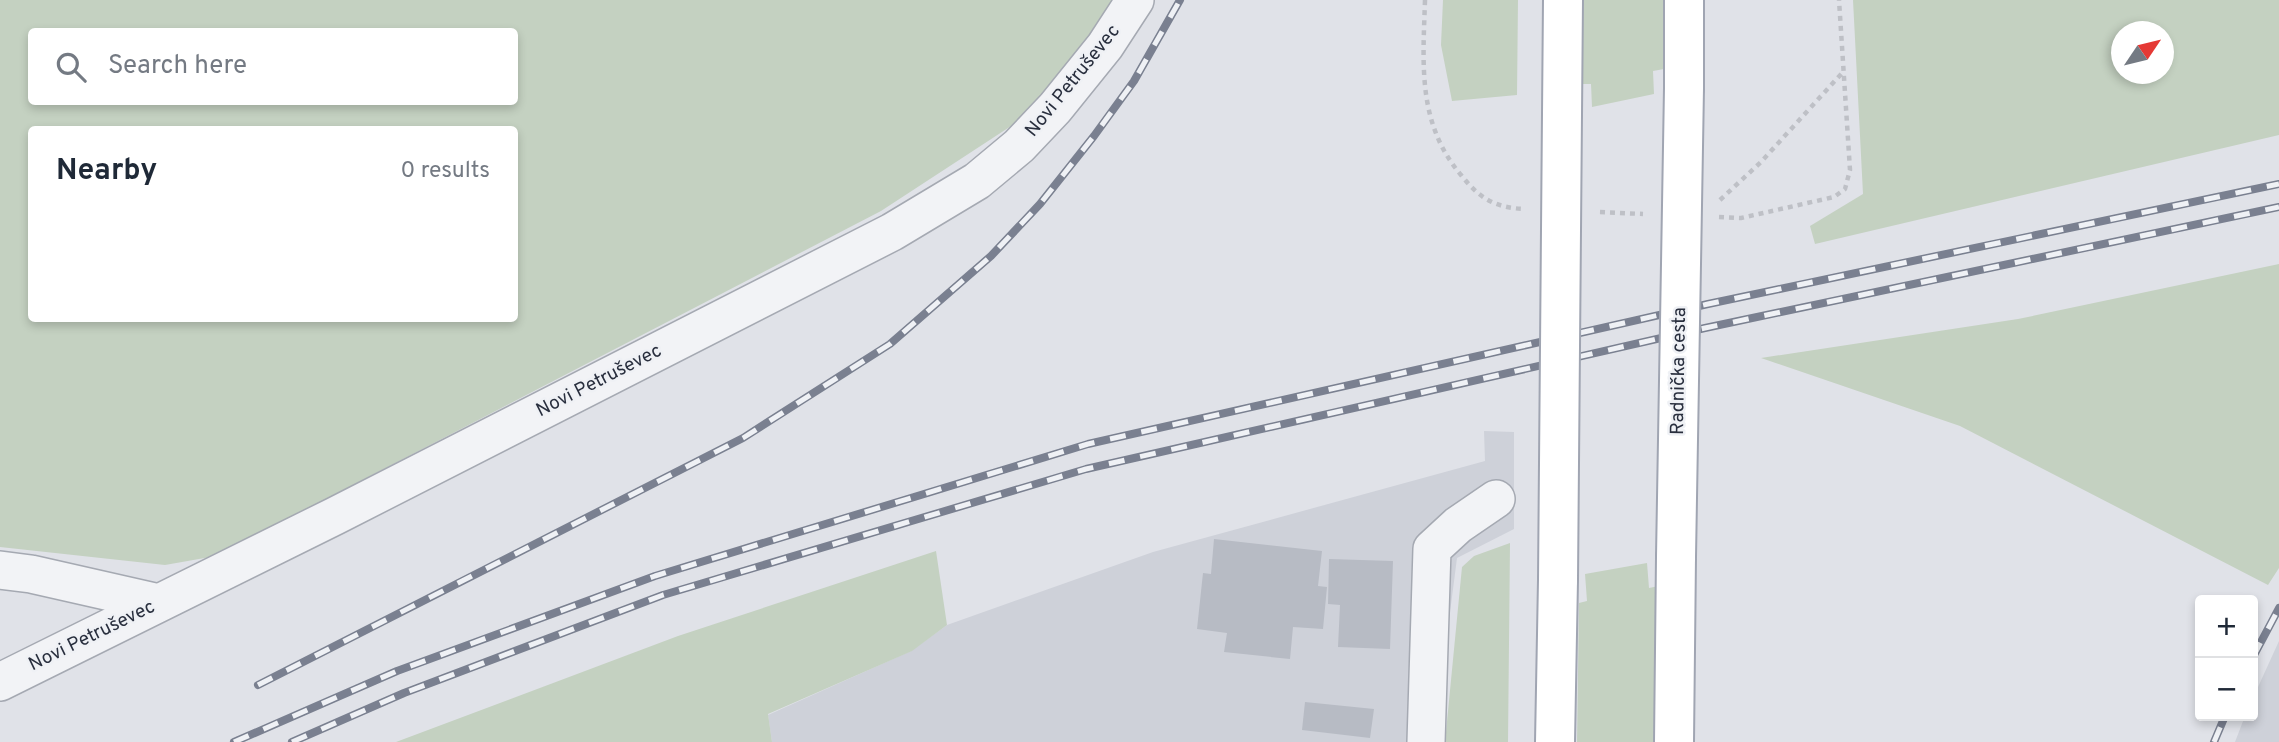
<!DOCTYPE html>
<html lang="en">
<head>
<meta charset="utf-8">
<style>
  body { margin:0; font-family:Overpass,sans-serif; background:#f6f6f7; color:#1f2937 }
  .controls { position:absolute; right:21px; bottom:21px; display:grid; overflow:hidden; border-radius:7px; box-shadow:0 4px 10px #0003 }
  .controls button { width:63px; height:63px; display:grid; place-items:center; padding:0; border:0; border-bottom:2px solid #e0e1e3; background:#fff; color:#1f2937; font:35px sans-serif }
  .compass { position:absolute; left:2111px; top:21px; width:63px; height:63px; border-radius:50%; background:#fff; box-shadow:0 4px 10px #0003; rotate:55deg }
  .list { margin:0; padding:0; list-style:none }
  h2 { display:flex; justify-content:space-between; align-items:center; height:91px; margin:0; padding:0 28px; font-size:30px }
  h2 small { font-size:23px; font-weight:400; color:#747a83 }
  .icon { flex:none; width:38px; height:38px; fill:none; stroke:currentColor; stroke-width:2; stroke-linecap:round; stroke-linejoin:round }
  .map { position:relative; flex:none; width:2279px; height:742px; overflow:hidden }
  .search { position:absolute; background:#fff; box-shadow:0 4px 10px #0003; left:28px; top:28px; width:490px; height:77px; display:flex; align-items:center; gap:18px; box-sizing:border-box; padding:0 24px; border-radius:7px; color:#747a83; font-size:26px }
  .panel { position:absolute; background:#fff; box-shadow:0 4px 10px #0003; left:28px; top:126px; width:490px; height:196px; border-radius:7px }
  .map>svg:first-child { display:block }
</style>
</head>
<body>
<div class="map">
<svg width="2279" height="742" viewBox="0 0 2279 742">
  <rect width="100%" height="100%" fill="#e0e2e8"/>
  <!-- built -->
  <path fill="#ced1d9" d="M1484,431L1514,432V529L1457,558L1439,698L1438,742H772L768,715L911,651L947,625L1153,552L1485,461Z
    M2279,641V742H2235L2245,716H2253V698Z"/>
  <!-- green -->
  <path fill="#c4d1c1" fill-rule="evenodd" d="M0,0H1118L1037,109L881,211L216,556L165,565L0,547ZM32,32H514V102H32ZM32,130H514V318H32Z
    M1443,0H1518L1517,95L1452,101L1441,45Z
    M1583,0H1665L1664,69L1653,71L1654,94L1592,107L1591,84H1583Z
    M1853,0H2279V135L1815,244L1810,226L1863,194ZM2122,32H2164V74H2122Z
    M2279,264V568L2268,585L1960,426L1761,358L2018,319Z
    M1510,543L1508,742H1445L1462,567L1474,556Z
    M936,551L947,625L912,651L768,714L772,742H396L678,636Z
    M1647,563L1649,588L1659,586V742H1577L1579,603L1587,601L1585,574Z"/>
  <!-- building -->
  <path fill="#b7bbc4" d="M1214,539L1322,551L1318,586L1327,587L1323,629L1293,627L1290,659L1224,652L1227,633L1197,629L1203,573L1211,574Z
    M1329,559L1393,561L1390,649L1338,647L1340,605L1328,604Z
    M1305,702L1374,709L1370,738L1302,730Z"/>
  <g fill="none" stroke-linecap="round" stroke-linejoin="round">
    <defs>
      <path id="minor" d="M0,570L31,574L159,603
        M0,682L335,516L892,232L977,181L1019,146L1055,108L1105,46L1135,0
        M1426,742L1432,549L1458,525L1496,499"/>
      <path id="major" d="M1684,88V0
        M1562,114L1563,0
        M1555,742L1558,580
        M1674,742L1676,557"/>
    </defs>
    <!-- minor casing -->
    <use href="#minor" stroke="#a5a9b2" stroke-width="40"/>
    <!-- major casing -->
    <use href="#major" stroke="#a0a5b2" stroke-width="42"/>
    <!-- path -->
    <path stroke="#bec0c6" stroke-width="4.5" stroke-dasharray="5 5" stroke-linecap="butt" d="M1425,0C1423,64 1417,123 1461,175C1479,198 1495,208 1525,209
      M1720,200L1761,162L1843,72
      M1600,212L1643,214
      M1719,217L1741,218L1834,197L1845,189L1850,170L1839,0"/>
    <!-- minor -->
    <use href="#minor" stroke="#f2f3f6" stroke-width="37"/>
    <!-- major -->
    <use href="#major" stroke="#fff" stroke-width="38"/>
    <defs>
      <path id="rail" d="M2253,657L2279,608
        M258,685L743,438L890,344L991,256L1040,204L1094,136L1134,81L1180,0
        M234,742L397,671L655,576L1088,444L1708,304L2279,184
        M292,742L404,693L663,595L1086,469L1705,328L2279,207
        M2214,742L2225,716"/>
    </defs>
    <!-- rail casing -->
    <use href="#rail" stroke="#7a8090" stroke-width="8"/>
    <!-- rail -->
    <use href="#rail" stroke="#eff1f5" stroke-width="5" stroke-dasharray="16" stroke-linecap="butt"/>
    <defs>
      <path id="major-bridge" d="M1676,557L1684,88
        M1558,580L1562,114"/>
    </defs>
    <!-- major-bridge casing -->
    <use href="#major-bridge" stroke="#a0a5b2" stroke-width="42" stroke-linecap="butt"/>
    <!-- major-bridge -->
    <use href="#major-bridge" stroke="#fff" stroke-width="38"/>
  </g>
  <g text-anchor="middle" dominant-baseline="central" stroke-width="5" stroke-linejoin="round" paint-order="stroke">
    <!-- street labels -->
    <g font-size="19" fill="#292f3e" stroke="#eff1f5">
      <text transform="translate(1073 81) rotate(-51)">Novi Petruševec</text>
      <text transform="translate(1679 371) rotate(-89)">Radnička cesta</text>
      <text transform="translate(599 381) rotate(-27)">Novi Petruševec</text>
      <text transform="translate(92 636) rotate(-26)">Novi Petruševec</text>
    </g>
  </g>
</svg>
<div class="controls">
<button>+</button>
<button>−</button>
</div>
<svg class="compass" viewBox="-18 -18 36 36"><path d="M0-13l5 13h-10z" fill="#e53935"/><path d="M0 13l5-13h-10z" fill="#747a83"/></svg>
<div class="search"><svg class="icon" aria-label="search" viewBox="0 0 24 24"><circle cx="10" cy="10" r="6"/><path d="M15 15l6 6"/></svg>Search here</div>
<section class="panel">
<h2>Nearby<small>0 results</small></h2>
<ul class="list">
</ul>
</section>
</div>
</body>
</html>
